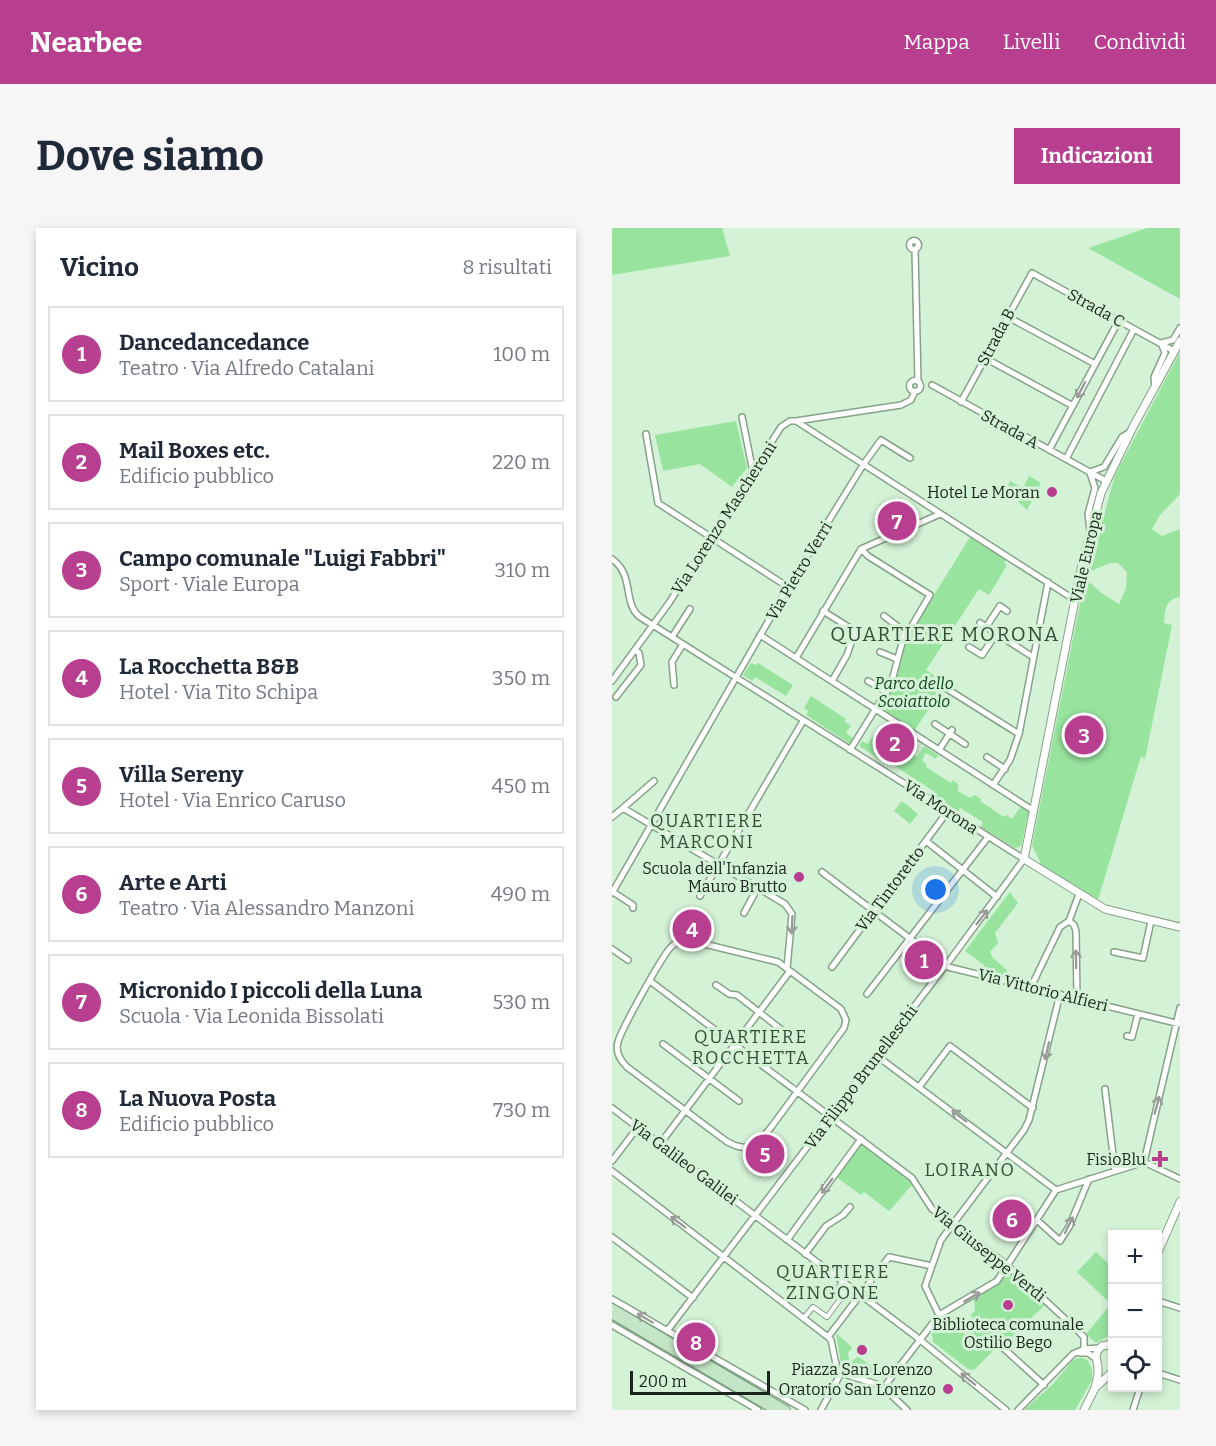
<!DOCTYPE html>
<html lang="it">
<head>
<meta charset="utf-8">
<style>
  body { margin:0; font-family:Bitter,serif; background:#f6f6f7; color:#1f2937 }
  .controls { position:absolute; right:18px; bottom:18px; display:grid; overflow:hidden; border-radius:0px; box-shadow:0 3px 9px #0003 }
  .controls button { width:54px; height:54px; display:grid; place-items:center; padding:0; border:0; border-bottom:2px solid #e0e1e3; background:#fff; color:#1f2937; font:30px sans-serif }
  .scale { position:absolute; left:18px; bottom:15px; width:140px; box-sizing:border-box; padding-left:6px; border:3px solid #19241a; border-top:0; font-size:16px; line-height:21px; white-space:nowrap; color:#19241a; -webkit-text-stroke:4px #d4f2d6; paint-order:stroke }
  .you { position:absolute; left:324px; top:662px; width:21px; height:21px; margin:-15px; border:4px solid #fff; border-radius:50%; background:#1a73e8; box-shadow:0 0 0 9px #1a73e833 }
  .badge { display:grid; place-items:center; width:39px; height:39px; border-radius:50%; background:#b83e90; color:#fff; font-size:20px; font-weight:700 }
  .pin { position:absolute; translate:-50% -50%; border:3px solid #fff; box-shadow:0 2px 6px #0006 }
  .list { margin:0; padding:0; list-style:none }
  h2 { display:flex; justify-content:space-between; align-items:center; height:78px; margin:0; padding:0 24px; font-size:26px }
  h2 small { font-size:20px; font-weight:400; color:#747a83 }
  .list li { display:grid; grid-template-columns:39px 1fr auto; gap:18px; align-items:center; box-sizing:border-box; height:96px; margin:0 12px 12px; padding:0 12px; border:2px solid #e0e1e3; border-radius:0px }
  .list b { display:block; font-size:22px; white-space:nowrap }
  .list p { margin:0; font-size:20px; white-space:nowrap; color:#747a83 }
  .list em { font-size:20px; font-style:normal; color:#747a83 }
  .icon { flex:none; width:33px; height:33px; fill:none; stroke:currentColor; stroke-width:2; stroke-linecap:round; stroke-linejoin:round }
  .map { position:relative; flex:none; width:568px; height:1182px; overflow:hidden; border-radius:0px }
  header { display:flex; align-items:center; gap:36px; box-sizing:border-box; height:84px; padding:0 30px; background:#b83e90; color:#fff }
  header strong { font-size:28px }
  nav { display:flex; gap:33px; margin-inline-start:auto; font-size:21px }
  .intro { display:flex; align-items:center; justify-content:space-between; box-sizing:border-box; height:144px; padding:0 36px }
  h1 { margin:0; font-size:42px }
  .button { padding:15px 27px; border-radius:0px; background:#b83e90; color:#fff; font-size:21px; font-weight:700 }
  main { display:flex; gap:36px; padding:0 36px }
  aside { flex:1; background:#fff; border-radius:0px; box-shadow:0 3px 9px #0003 }
  .map>svg:first-child { display:block }
</style>
</head>
<body>
<header>
<strong>Nearbee</strong>
<nav><a>Mappa</a><a>Livelli</a><a>Condividi</a></nav>
</header>
<div class="intro"><h1>Dove siamo</h1><a class="button">Indicazioni</a></div>
<main>
<aside>
<h2>Vicino<small>8 risultati</small></h2>
<ul class="list">
<li><span class="badge">1</span><div><b>Dancedancedance</b><p>Teatro · Via Alfredo Catalani</p></div><em>100 m</em></li>
<li><span class="badge">2</span><div><b>Mail Boxes etc.</b><p>Edificio pubblico</p></div><em>220 m</em></li>
<li><span class="badge">3</span><div><b>Campo comunale &quot;Luigi Fabbri&quot;</b><p>Sport · Viale Europa</p></div><em>310 m</em></li>
<li><span class="badge">4</span><div><b>La Rocchetta B&amp;B</b><p>Hotel · Via Tito Schipa</p></div><em>350 m</em></li>
<li><span class="badge">5</span><div><b>Villa Sereny</b><p>Hotel · Via Enrico Caruso</p></div><em>450 m</em></li>
<li><span class="badge">6</span><div><b>Arte e Arti</b><p>Teatro · Via Alessandro Manzoni</p></div><em>490 m</em></li>
<li><span class="badge">7</span><div><b>Micronido I piccoli della Luna</b><p>Scuola · Via Leonida Bissolati</p></div><em>530 m</em></li>
<li><span class="badge">8</span><div><b>La Nuova Posta</b><p>Edificio pubblico</p></div><em>730 m</em></li>
</ul>
</aside>
<div class="map">
<svg width="568" height="1182" viewBox="0 0 568 1182">
  <rect width="100%" height="100%" fill="#d4f2d6"/>
  <!-- green -->
  <path fill="#98e49f" d="M0,0H110L118,28L0,47Z
    M535,0H568V71L476,20Z
    M568,124V266L548,287L540,301L550,308L568,301V369C553,372 553,381 552,395L560,397L533,531L529,528L486,672L430,638L420,617L473,350L488,364L507,376L514,360L515,344L506,335H499L476,344L503,247Z
    M124,193L135,240L120,259L88,236L51,243L43,207Z
    M417,248L429,255L415,282L394,262L398,253L411,260Z
    M358,309L394,332L392,335L395,337L377,367L367,361L314,442L334,456L302,503L275,486L272,475L281,459L294,407L301,401Z
    M139,435L144,437L146,435L181,457L174,468L143,449L140,453L131,447Z
    M199,468L234,491L233,494L239,498L234,505L241,510L238,516L194,487L197,483L192,480Z
    M264,504L305,529L312,518L326,527L324,531L314,525L310,532L315,537L314,539L339,555L341,552L346,556V563L358,570L363,567L369,571L368,573L392,589L394,587L400,591L409,578L417,582L409,618L403,620L369,599L371,594L348,580L345,584L321,569L323,564L272,531L270,533L247,518L250,513L256,516Z
    M290,573L306,586L298,596L282,583Z
    M398,664L406,675L383,705L386,715L378,724L381,730L395,742L392,750L371,746L372,737L353,723Z
    M250,917L297,952L300,957L277,983L252,964L249,967L224,949L246,918Z
    M484,1024L500,1039V1102L495,1109L484,1115L474,1106L499,1076L465,1044Z
    M393,1044H398L433,1077L391,1117L389,1115L362,1142L356,1141L321,1114L320,1106L333,1088L356,1109L366,1097L359,1087L363,1082L362,1071L388,1055Z
    M224,1105L240,1119L236,1125L237,1132L234,1140L229,1135Z
    M246,1129L265,1141L262,1149L238,1141L241,1132Z
    M466,1130H472L476,1133L480,1141V1152L463,1182H412L441,1156L460,1133Z"/>
  <g fill="none" stroke-linecap="round" stroke-linejoin="round">
    <defs>
      <path id="pedestrian" d="M192,1090L201,1079L215,1089L232,1066L226,1060L230,1054"/>
      <path id="minor" d="M297.5 17a4.5 4.5 0 1 1 9 0a4.5 4.5 0 1 1-9 0Z
        M303,21L306,153
        M396,89L483,136
        M549,115L561,112L568,100
        M373,130L461,178
        M297.5 158a5.5 5.5 0 1 1 11 0a5.5 5.5 0 1 1-11 0Z
        M320,157L494,253
        M543,158L542,149L553,125L550,117
        M349,174L420,45L562,123
        M130,189L141,244
        M184,193L289,177L299,172L303,163
        M34,206L46,275L176,359
        M437,222L507,92
        M454,231L522,101
        M478,244L492,239L510,209L518,204
        M478,303L476,286L483,260L478,245
        M0,331C23,347 10,375 28,389L412,631L335,736
        M211,383L243,403L235,427L220,453
        M272,388L293,404
        M368,395L421,429
        M374,399L388,378L395,383
        M148,407L422,583
        M60,409L78,381
        M357,419L370,427L384,406
        M268,424L285,431
        M184,430L249,321L328,286
        M0,453L57,375L169,199L178,193H184L463,372
        M256,453L275,464
        M62,457L60,434L71,416
        M332,459L407,506
        M4,469L29,437L27,425L23,422
        M323,496L353,516
        M238,522L279,456L293,404L298,401L318,367L256,328L249,321
        M327,522L340,502
        M375,529L393,541
        M381,557L398,532L407,506L436,354
        M11,580L42,553
        M0,589L11,580L173,676L180,686L175,740
        M314,613L385,669
        M210,644L333,737
        M1,664L21,677V680
        M0,665L176,359L251,237L269,212L298,230
        M88,668L191,493
        M132,685L146,659
        M457,693L462,697L464,703L465,771
        M457,693L467,666
        M76,712L166,734L229,781L234,792L232,800L160,898C146,916 137,927 114,913L15,839C8,832 3,824 6,814C9,802 50,728 59,719C64,714 69,712 76,712Z
        M0,721L16,732
        M502,724L531,730L539,693
        M220,739L336,583
        M336,739L568,796
        M38,753L300,950L320,981L395,1037L465,1102L472,1109V1125
        M104,757L117,766L125,767L175,806
        M419,759L448,699L457,693
        M255,766L376,609
        M515,808L520,809L526,786
        M51,816L127,873
        M265,828L444,962
        M307,859L338,818L421,880
        M493,861L503,943
        M0,880L302,1107L394,1182
        M48,916L178,743
        M0,933L26,899
        M532,934L568,780
        M0,943L216,1109L219,1112L225,1141L229,1145L267,1157
        M425,992L448,1013L457,999L477,951
        M0,1009L81,1070
        M175,1012L249,911
        M193,1026L214,998L231,987L238,979
        M0,1071L193,1182
        M546,1073L568,1080
        M327,1087L313,1058L329,1012L412,902L417,892L448,766
        M0,1097L146,1182
        M55,1103L333,738
        M216,1109L277,1029L320,1038
        M389,1118L432,1157
        M468,1125H476L483,1130
        M546,1145L568,1152
        M275,1155L327,1087L385,1053L444,962L532,934L568,951
        M276,1164L295,1182
        M209,1182L229,1145
        M406,1182L461,1126L472,1121L487,1120
        M521,1182L528,1160"/>
      <path id="secondary" d="M568,113L521,199L489,265L469,341L412,631L493,681L568,699
        M546,1024L568,974
        M483,1160C484,1154 487,1146 486,1140C485,1130 481,1126 490,1118L500,1116
        M472,1182L483,1160L500,1144"/>
      <path id="primary" d="M0,1080L174,1182
        M1,1087L163,1182"/>
    </defs>
    <!-- pedestrian casing -->
    <use href="#pedestrian" stroke="#86a288" stroke-width="6"/>
    <!-- minor casing -->
    <use href="#minor" stroke="#86a288" stroke-width="8"/>
    <!-- secondary casing -->
    <use href="#secondary" stroke="#86a288" stroke-width="9"/>
    <!-- primary casing -->
    <use href="#primary" stroke="#6f9672" stroke-width="10"/>
    <!-- pedestrian -->
    <use href="#pedestrian" stroke="#fff" stroke-width="4"/>
    <!-- minor -->
    <use href="#minor" stroke="#fff" stroke-width="5"/>
    <!-- secondary -->
    <use href="#secondary" stroke="#fff" stroke-width="7"/>
    <!-- primary -->
    <use href="#primary" stroke="#c4e5c7" stroke-width="8"/>
  </g>
  <!-- one-way arrows -->
  <defs><path id="oneway-shaft" d="M-6 0H5M1.5-3L5.5 0L1.5 3" fill="none" stroke-width="1.6" stroke-linecap="round" stroke-linejoin="round" transform="scale(1.5)"/></defs>
  <g stroke="#989c98">
    <use href="#oneway-shaft" transform="translate(469 162) rotate(118)"/>
    <use href="#oneway-shaft" transform="translate(370 689) rotate(-53)"/>
    <use href="#oneway-shaft" transform="translate(180 697) rotate(93)"/>
    <use href="#oneway-shaft" transform="translate(464 731) rotate(-91)"/>
    <use href="#oneway-shaft" transform="translate(435 823) rotate(103)"/>
    <use href="#oneway-shaft" transform="translate(545 877) rotate(-75)"/>
    <use href="#oneway-shaft" transform="translate(347 888) rotate(-143)"/>
    <use href="#oneway-shaft" transform="translate(215 958) rotate(126)"/>
    <use href="#oneway-shaft" transform="translate(66 994) rotate(-143)"/>
    <use href="#oneway-shaft" transform="translate(457 997) rotate(-64)"/>
    <use href="#oneway-shaft" transform="translate(360 1069) rotate(-31)"/>
    <use href="#oneway-shaft" transform="translate(33 1090) rotate(-150)"/>
    <use href="#oneway-shaft" transform="translate(356 1151) rotate(-141)"/>
  </g>
  <!-- markers -->
  <g fill="#b83e90" stroke="#d4f2d6" stroke-width="2">
    <circle cx="440" cy="264" r="6"/>
    <circle cx="187" cy="649" r="6"/>
    <path d="M545 922h6v6h6v6h-6v6h-6v-6h-6v-6h6z"/>
    <circle cx="396" cy="1077" r="6"/>
    <circle cx="250" cy="1122" r="6"/>
    <circle cx="336" cy="1161" r="6"/>
  </g>
  <g text-anchor="middle" dominant-baseline="central" stroke-width="6" stroke-linejoin="round" paint-order="stroke">
    <!-- street labels -->
    <g font-size="16" fill="#19241a" stroke="#d4f2d6">
      <text transform="translate(484 80) rotate(29)">Strada C</text>
      <text transform="translate(384 109) rotate(-62)">Strada B</text>
      <text transform="translate(398 201) rotate(29)">Strada A</text>
      <text transform="translate(112 290) rotate(-57)">Via Lorenzo Mascheroni</text>
      <text transform="translate(474 329) rotate(-77)">Viale Europa</text>
      <text transform="translate(187 343) rotate(-59)">Via Pietro Verri</text>
      <text transform="translate(329 579) rotate(33)">Via Morona</text>
      <text transform="translate(278 661) rotate(-53)">Via Tintoretto</text>
      <text transform="translate(431 762) rotate(14)">Via Vittorio Alfieri</text>
      <text transform="translate(249 849) rotate(-53)">Via Filippo Brunelleschi</text>
      <text transform="translate(72 934) rotate(37)">Via Galileo Galilei</text>
      <text transform="translate(377 1026) rotate(39)">Via Giuseppe Verdi</text>
    </g>
    <!-- poi labels -->
    <g font-size="16" fill="#19241a" stroke="#d4f2d6" text-anchor="end">
      <text x="428" y="264">Hotel Le Moran</text>
      <text x="175" y="640">Scuola dell'Infanzia<tspan x="175" dy="18">Mauro Brutto</tspan></text>
      <text x="534" y="931">FisioBlu</text>
      <text x="396" y="1096" text-anchor="middle">Biblioteca comunale<tspan x="396" dy="18">Ostilio Bego</tspan></text>
      <text x="250" y="1141" text-anchor="middle">Piazza San Lorenzo</text>
      <text x="324" y="1161">Oratorio San Lorenzo</text>
    </g>
    <!-- park labels -->
    <g font-size="16" font-style="italic" fill="#0e471a" stroke="#d4f2d6">
      <text x="302" y="455">Parco dello<tspan x="302" dy="18">Scoiattolo</tspan></text>
    </g>
    <!-- neighbourhood labels -->
    <g font-size="18" letter-spacing="1.5" fill="#364e37" stroke="#d4f2d6">
      <text x="95" y="593">QUARTIERE<tspan x="95" dy="21">MARCONI</tspan></text>
      <text x="139" y="809">QUARTIERE<tspan x="139" dy="21">ROCCHETTA</tspan></text>
      <text x="358" y="942">LOIRANO</text>
      <text x="221" y="1044">QUARTIERE<tspan x="221" dy="21">ZINGONE</tspan></text>
    </g>
    <!-- quarter labels -->
    <g font-size="20" letter-spacing="1.5" fill="#364e37" stroke="#d4f2d6">
      <text x="333" y="406">QUARTIERE MORONA</text>
    </g>
  </g>
</svg>
<div class="controls">
<button>+</button>
<button>−</button>
<button><svg class="icon" aria-label="locate" viewBox="0 0 24 24"><circle cx="12" cy="12" r="6"/><path d="M12 2v4M12 18v4M2 12h4M18 12h4"/></svg></button>
</div>
<div class="scale">200 m</div>
<div class="you"></div>
<div class="pin badge" style="left:312px;top:732px">1</div>
<div class="pin badge" style="left:283px;top:515px">2</div>
<div class="pin badge" style="left:472px;top:507px">3</div>
<div class="pin badge" style="left:80px;top:701px">4</div>
<div class="pin badge" style="left:153px;top:926px">5</div>
<div class="pin badge" style="left:400px;top:991px">6</div>
<div class="pin badge" style="left:285px;top:293px">7</div>
<div class="pin badge" style="left:84px;top:1114px">8</div>
</div>
</main>
</body>
</html>
